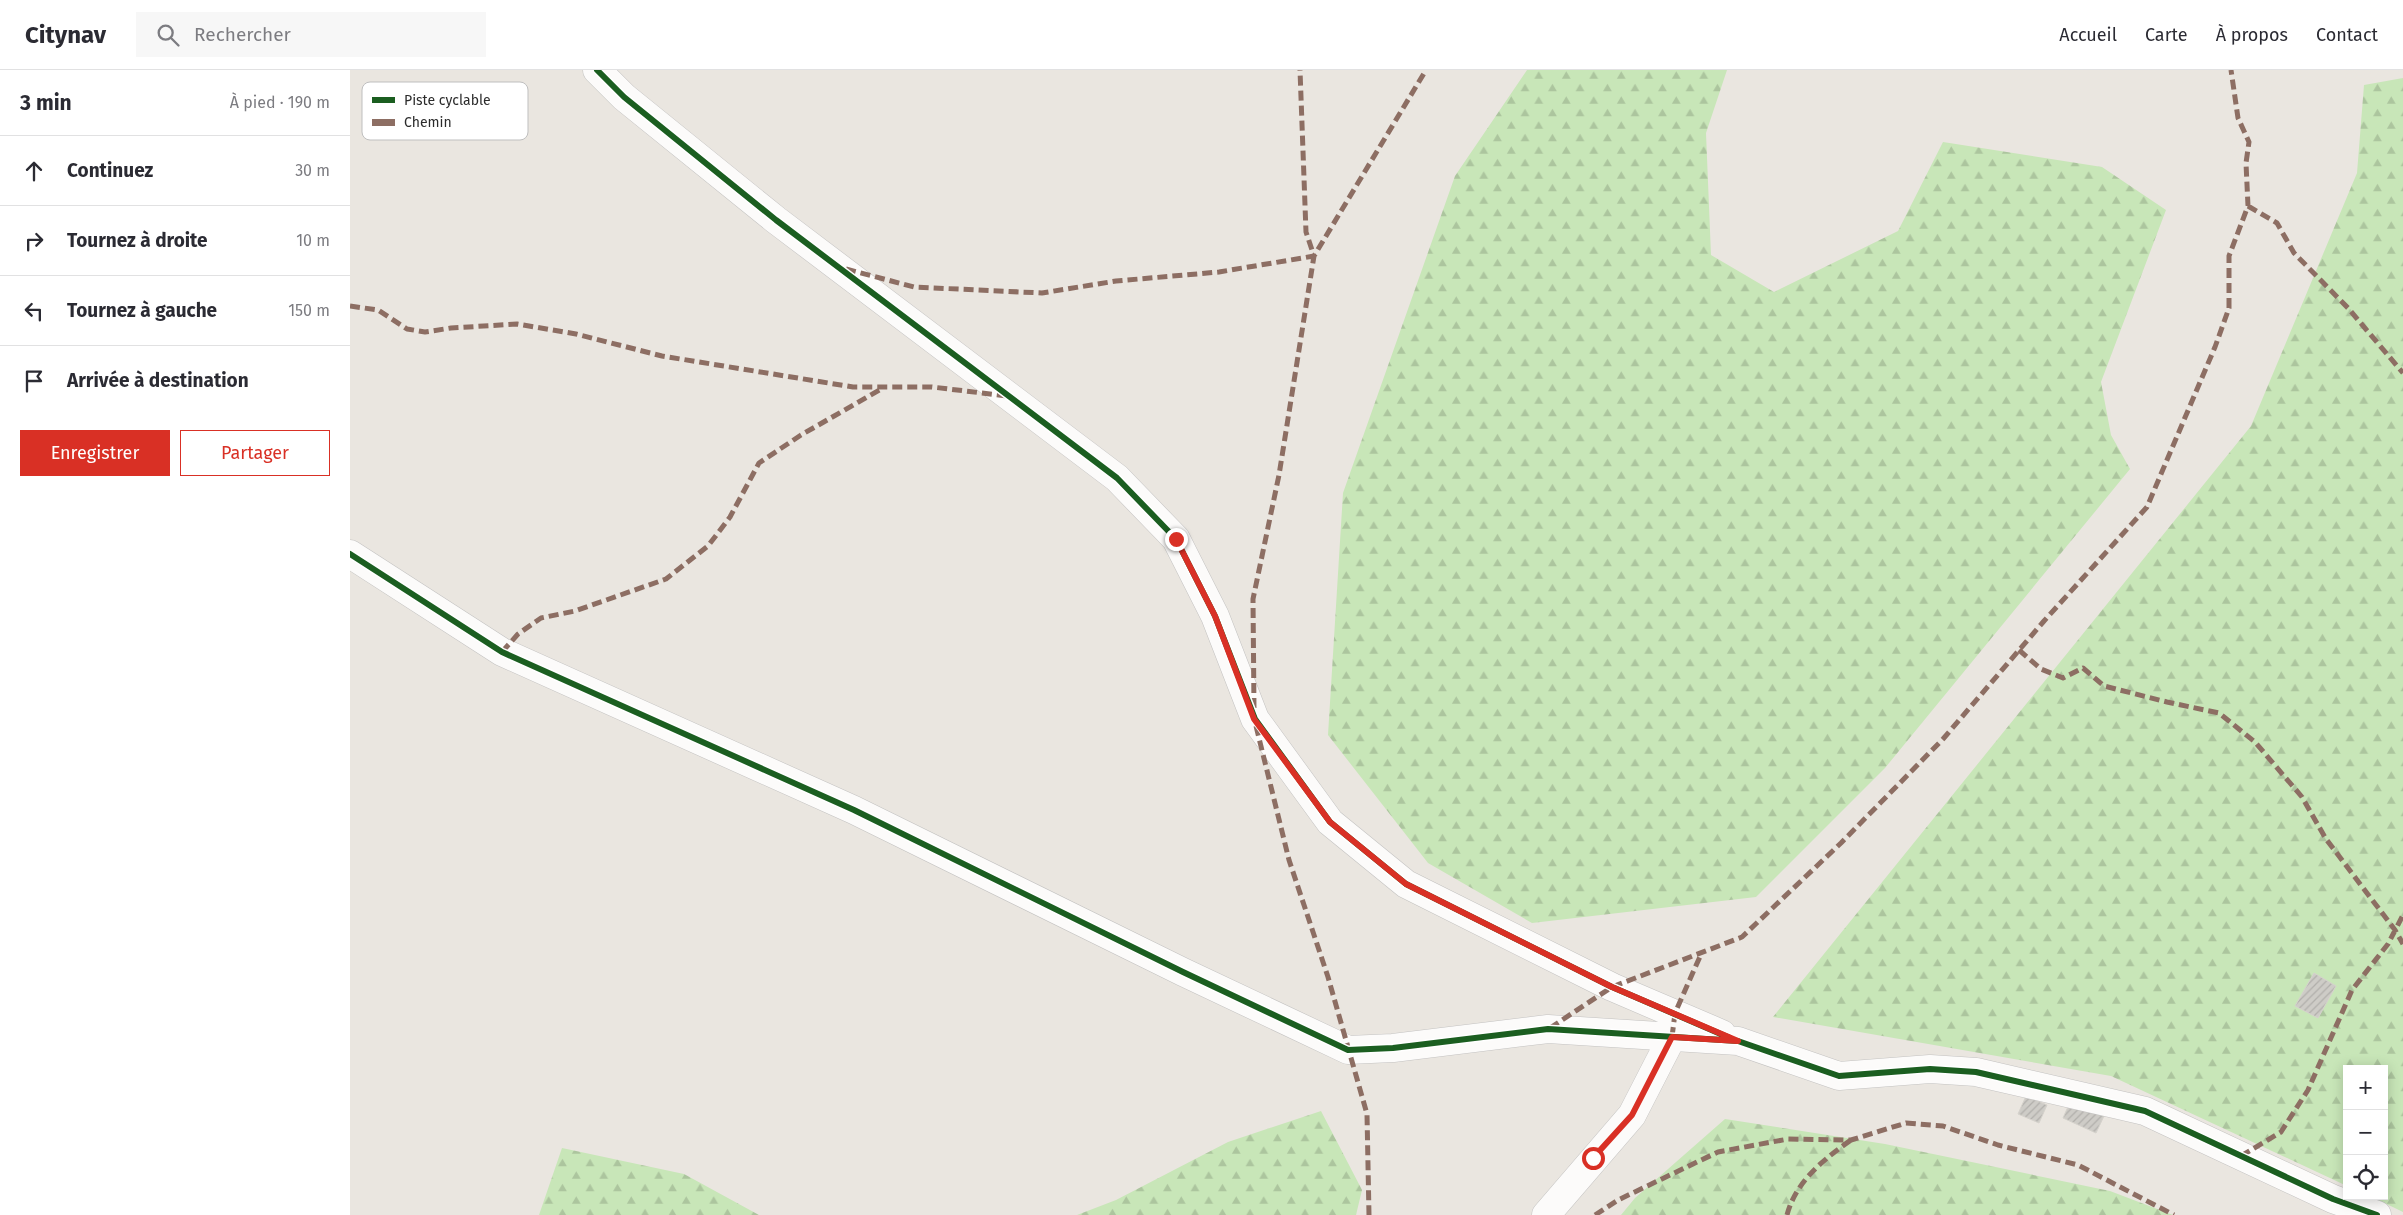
<!DOCTYPE html>
<html lang="fr">
<head>
<meta charset="utf-8">
<style>
  body { margin:0; font-family:"Fira Sans",sans-serif; background:#f7f7f7; color:#2b2b33 }
  .controls { position:absolute; right:15px; bottom:15px; display:grid; overflow:hidden; border-radius:0px; box-shadow:0 2px 12px #0003 }
  .controls button { width:45px; height:45px; display:grid; place-items:center; padding:0; border:0; border-bottom:1px solid #e1e1e2; background:#fff; color:#2b2b33; font:25px sans-serif }
  .stop { position:absolute; width:15px; height:15px; margin:-11px; border:4px solid #d93025; border-radius:50%; background:#fff }
  .stop.end { background:#d93025; border-color:#fff; box-shadow:0 1px 5px #0008 }
  .list { margin:0; padding:0; list-style:none }
  h2 { display:flex; justify-content:space-between; align-items:center; height:65px; margin:0; padding:0 20px; font-size:21px }
  h2 small { font-size:16px; font-weight:400; color:#7c7c81 }
  .list li { display:grid; grid-template-columns:32px 1fr auto; gap:15px; align-items:center; box-sizing:border-box; height:70px; padding:0 20px; border-top:1px solid #e1e1e2 }
  .list b { display:block; font-size:19px; white-space:nowrap }
  .list em { font-size:16px; font-style:normal; color:#7c7c81 }
  .actions { display:flex; gap:10px; padding:15px 20px }
  .actions a { flex:1; padding:11px 0; border:1px solid #d93025; border-radius:0px; text-align:center; font-size:18px; color:#d93025 }
  .actions .main { background:#d93025; color:#fff }
  .icon { flex:none; width:28px; height:28px; fill:none; stroke:currentColor; stroke-width:2; stroke-linecap:round; stroke-linejoin:round }
  .map { position:relative; flex:none; width:2053px; height:1145px; overflow:hidden }
  header { display:flex; align-items:center; gap:30px; box-sizing:border-box; height:70px; padding:0 25px; background:#fff; border-bottom:1px solid #e1e1e2 }
  header strong { font-size:24px }
  nav { display:flex; gap:28px; margin-inline-start:auto; font-size:18px }
  .search { width:350px; height:45px; background:#f7f7f7; display:flex; align-items:center; gap:12px; box-sizing:border-box; padding:0 18px; border-radius:0px; color:#7c7c81; font-size:19px }
  main { display:flex }
  aside { flex:1; background:#fff }
  .map>svg:first-child { display:block }
</style>
</head>
<body>
<header>
<strong>Citynav</strong>
<div class="search"><svg class="icon" aria-label="search" viewBox="0 0 24 24"><circle cx="10" cy="10" r="6"/><path d="M15 15l6 6"/></svg>Rechercher</div>
<nav><a>Accueil</a><a>Carte</a><a>À propos</a><a>Contact</a></nav>
</header>
<main>
<aside>
<h2>3 min<small>À pied · 190 m</small></h2>
<ul class="list">
<li><svg class="icon" aria-label="ahead" viewBox="0 0 24 24"><path d="M12 20V5M6 11l6-6 6 6"/></svg><div><b>Continuez</b></div><em>30 m</em></li>
<li><svg class="icon" aria-label="right" viewBox="0 0 24 24"><path d="M7 20v-9h11M14 6l5 5-5 5"/></svg><div><b>Tournez à droite</b></div><em>10 m</em></li>
<li><svg class="icon" aria-label="left" viewBox="0 0 24 24"><path d="M17 20v-9H6M10 6l-5 5 5 5"/></svg><div><b>Tournez à gauche</b></div><em>150 m</em></li>
<li><svg class="icon" aria-label="arrive" viewBox="0 0 24 24"><path d="M6 21V4h12l-3 4 3 4H6"/></svg><div><b>Arrivée à destination</b></div></li>
</ul>
<div class="actions"><a class="main">Enregistrer</a><a>Partager</a></div>
</aside>
<div class="map">
<svg width="2053" height="1145" viewBox="0 0 2053 1145">
  <defs>
    <pattern id="forest-firs" width="22" height="20" patternUnits="userSpaceOnUse" patternTransform="scale(1.25)"><rect width="22" height="20" fill="#c8e6b8"/><path d="M5 1l3.5 6h-7zM16 11l3.5 6h-7z" fill="#acc59e"/></pattern>
    <pattern id="building-hatch" width="6" height="6" patternUnits="userSpaceOnUse" patternTransform="scale(1.25)"><rect width="6" height="6" fill="#ceccc7"/><path d="M-1 1l2-2M0 6l6-6M5 7l2-2" fill="none" stroke="#b1afab"/></pattern>
  </defs>
  <rect width="100%" height="100%" fill="#eae6e0"/>
  <!-- forest -->
  <path fill="url(#forest-firs)" d="M1177,0H1377L1356,63L1361,185L1424,222L1548,161L1593,72L1752,97L1816,140L1751,312L1761,365L1780,399L1535,698L1406,827L1182,853L1078,793L978,665L993,423L1105,106Z
    M2053,8V1142L2020,1126H2034V999H1997V1116L1761,1006L1423,947L1901,356L2007,103L2014,15Z
    M971,1041L1012,1120L1006,1145H727L766,1130L878,1072Z
    M1375,1049L1535,1074L1760,1121L1823,1145H1271L1285,1128Z
    M212,1078L334,1104L409,1145H189Z"/>
  <!-- building -->
  <path fill="url(#building-hatch)" stroke="#d5d2cc" d="M1964,903L1986,916L1968,948L1945,936Z
    M1676,1026L1697,1035L1689,1053L1668,1044Z
    M1721,1030L1754,1046L1746,1063L1713,1048Z"/>
  <g fill="none" stroke-linecap="round" stroke-linejoin="round">
    <defs>
      <path id="minor" d="M247,0L274,27L426,150L767,408L826,469L865,546L905,649L980,752L1056,814L1262,917L1372,964
        M0,484L152,582L504,740L833,902L998,980L1043,978L1198,959L1388,971L1489,1006L1580,999L1626,1002L1795,1041L1983,1129L2027,1145
        M1196,1145L1282,1045L1322,967"/>
    </defs>
    <!-- minor casing -->
    <use href="#minor" stroke="#c3c2c1" stroke-width="29"/>
    <!-- minor -->
    <use href="#minor" stroke="#fcfbfa" stroke-width="28"/>
    <!-- quiet -->
    <path stroke="#8d6e63" stroke-width="5" stroke-dasharray="10 5" stroke-linecap="butt" d="M1898,136L1927,153L1944,183L1998,238L2053,303
      M496,199L564,217L692,223L766,211L869,202L964,186L956,162L950,0
      M0,236L28,240L57,259L75,262L101,258L167,254L226,264L312,286L503,317H582L657,326
      M1669,580L1691,599L1713,608L1733,598L1754,616L1817,632L1869,643L1905,672L1952,727L1976,769L2045,860L2053,874
      M152,582L168,564L191,548L225,541L316,509L358,476L380,447L409,393L451,365L533,318
      M904,638L903,529L929,405L964,186L1076,0
      M906,656L939,790L978,907L1017,1044L1019,1145
      M1200,958L1262,917L1392,867L1491,773L1593,669L1694,551L1797,437L1865,277L1879,238V186L1898,136L1896,93L1899,72L1888,48L1881,0
      M1322,967L1325,943L1352,882
      M1891,1086L1931,1062L1958,1020L2002,920L2038,874L2053,845
      M1245,1145L1268,1130L1368,1082L1438,1069L1501,1070L1556,1053L1593,1056L1648,1075L1728,1095L1824,1145
      M1437,1145C1446,1111 1474,1089 1501,1070"/>
    <defs>
      <path id="cycleway" d="M247,0L274,27L426,150L767,408L826,469L865,546L905,649L980,752L1056,814L1262,917L1380,968
        M0,484L152,582L504,740L833,902L998,980L1043,978L1198,959L1388,971L1489,1006L1580,999L1626,1002L1795,1041L1983,1129L2027,1145"/>
    </defs>
    <!-- cycleway casing -->
    <use href="#cycleway" stroke="#fff" stroke-width="9"/>
    <!-- cycleway -->
    <use href="#cycleway" stroke="#1b5e20" stroke-width="6"/>
  </g>
  <g fill="none" stroke-linecap="round" stroke-linejoin="round">
    <!-- route -->
    <path stroke="#d93025" stroke-width="6" d="M826,469L865,546L904,649L980,752L1056,814L1262,917L1388,971L1322,967L1282,1045L1243,1088"/>
  </g>
  <!-- legend -->
  <rect x="12" y="12" width="166" height="58" rx="8" fill="#fff" stroke="#bfbfbf" stroke-width="1"/>
  <rect x="22" y="27" width="23" height="6" fill="#1b5e20"/>
  <rect x="22" y="49" width="23" height="7" fill="#8d6e63"/>
  <g font-size="14" fill="#2b2b2b">
    <text x="54" y="35">Piste cyclable</text>
    <text x="54" y="57">Chemin</text>
  </g>
</svg>
<div class="controls">
<button>+</button>
<button>−</button>
<button><svg class="icon" aria-label="locate" viewBox="0 0 24 24"><circle cx="12" cy="12" r="6"/><path d="M12 2v4M12 18v4M2 12h4M18 12h4"/></svg></button>
</div>
<div class="stop" style="left:1243px;top:1088px"></div>
<div class="stop end" style="left:826px;top:469px"></div>
</div>
</main>
</body>
</html>
